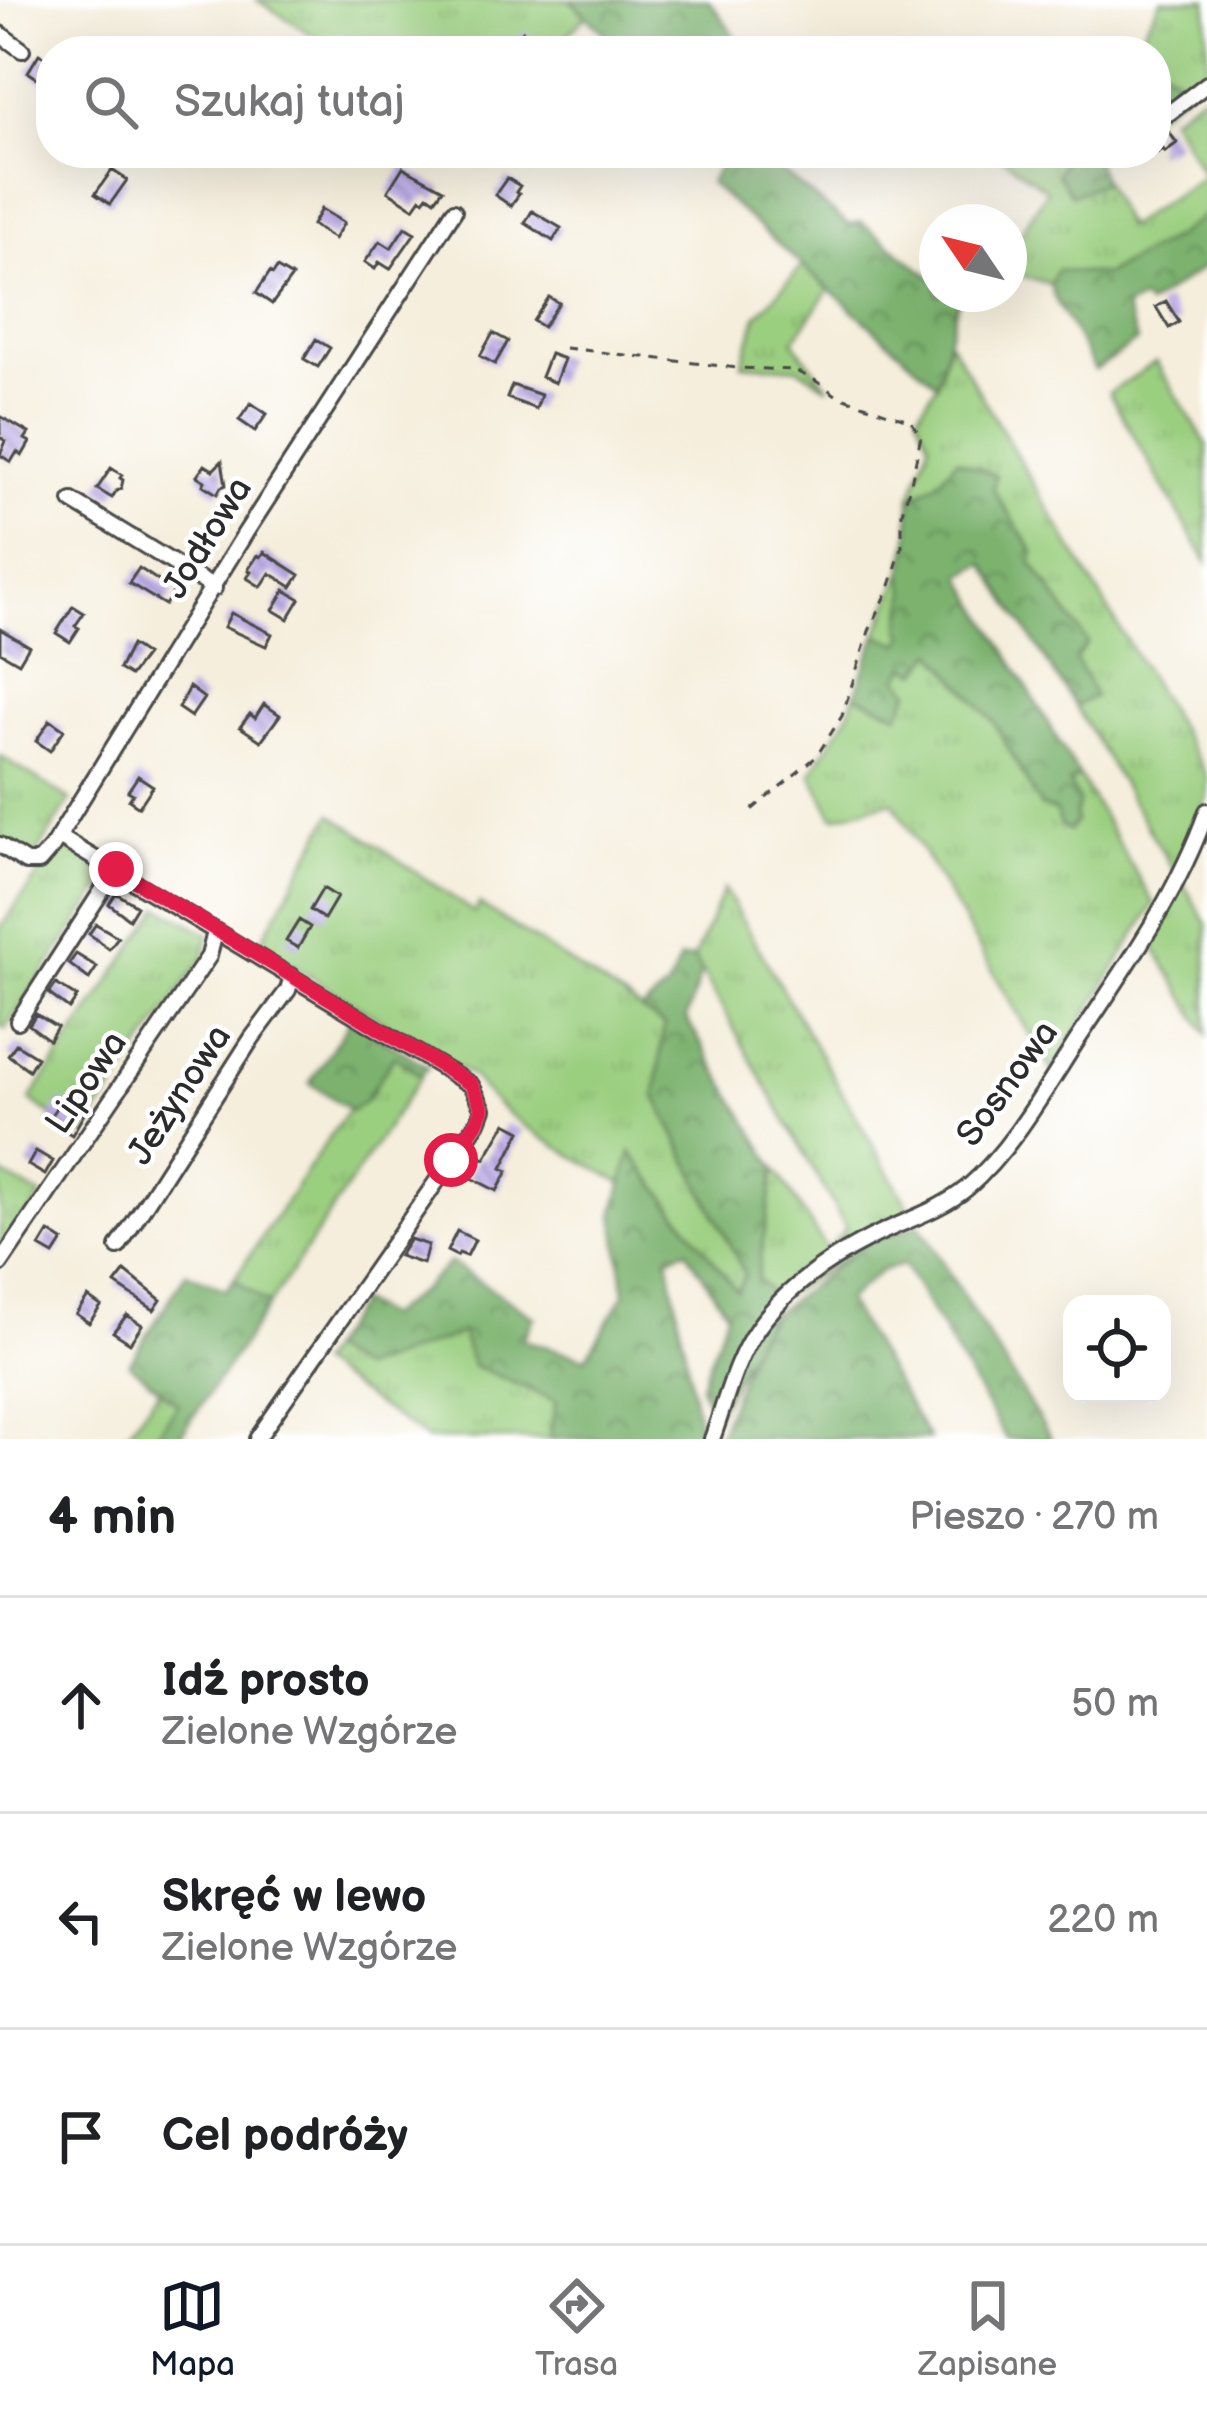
<!DOCTYPE html>
<html lang="pl">
<head>
<meta charset="utf-8">
<style>
  body { margin:0; font-family:"Balsamiq Sans",sans-serif; background:#f2f2f2; color:#202124 }
  .controls { position:absolute; right:36px; bottom:36px; display:grid; overflow:hidden; border-radius:24px; box-shadow:0 12px 48px #0002 }
  .controls button { width:108px; height:108px; display:grid; place-items:center; padding:0; border:0; border-bottom:3px solid #e0e0e0; background:#fff; color:#202124; font:60px sans-serif }
  .compass { position:absolute; left:919px; top:204px; width:108px; height:108px; border-radius:50%; background:#fff; box-shadow:0 12px 48px #0002; rotate:305deg }
  .stop { position:absolute; width:36px; height:36px; margin:-27px; border:9px solid #e11d48; border-radius:50%; background:#fff }
  .stop.end { background:#e11d48; border-color:#fff; box-shadow:0 3px 12px #0008 }
  .list { margin:0; padding:0; list-style:none }
  h2 { display:flex; justify-content:space-between; align-items:center; height:156px; margin:0; padding:0 48px; font-size:51px }
  h2 small { font-size:39px; font-weight:400; color:#757577 }
  .list li { display:grid; grid-template-columns:78px 1fr auto; gap:36px; align-items:center; box-sizing:border-box; height:216px; padding:0 48px; border-top:3px solid #e0e0e0 }
  .list b { display:block; font-size:45px; white-space:nowrap }
  .list p { margin:0; font-size:39px; white-space:nowrap; color:#757577 }
  .list em { font-size:39px; font-style:normal; color:#757577 }
  .icon { flex:none; width:66px; height:66px; fill:none; stroke:currentColor; stroke-width:2; stroke-linecap:round; stroke-linejoin:round }
  .map { position:relative; flex:none; width:1207px; height:1439px; overflow:hidden }
  .search { position:absolute; background:#fff; box-shadow:0 12px 48px #0002; left:36px; right:36px; top:36px; height:132px; display:flex; align-items:center; gap:30px; box-sizing:border-box; padding:0 42px; border-radius:48px; color:#757577; font-size:45px }
  .sheet { height:804px; background:#fff }
  nav { display:flex; justify-content:space-around; align-items:center; box-sizing:border-box; height:168px; border-top:3px solid #e0e0e0; background:#fff; font-size:33px; color:#757577 }
  nav a { display:grid; justify-items:center; gap:6px }
  nav .on { color:#111827 }
  .map>svg:first-child { display:block }
</style>
</head>
<body>
<div class="map">
<svg width="1207" height="1439" viewBox="0 0 1207 1439">
  <defs>
    <pattern id="grass-tufts" width="24" height="20" patternUnits="userSpaceOnUse" patternTransform="scale(3)"><rect width="24" height="20" fill="#9bcf80"/><path d="M3 7l-1-3M5 7V3M7 7l1-3M15 17l-1-3M17 17v-4M19 17l1-3" fill="none" stroke="#86b26f"/></pattern>
    <pattern id="forest-crowns" width="20" height="18" patternUnits="userSpaceOnUse" patternTransform="scale(3)"><rect width="20" height="18" fill="#7cb26e"/><path d="M2 6a3 3 0 1 1 6 0M12 15a3 3 0 1 1 6 0" fill="none" stroke="#66915b"/></pattern>
    <pattern id="building-back-hatch" width="6" height="6" patternUnits="userSpaceOnUse" patternTransform="scale(3)"><rect width="6" height="6" fill="#c1b2ea"/><path d="M-1 5l2 2M0 0l6 6M5-1l2 2" fill="none" stroke="#9d91be"/></pattern>
  </defs>
  <rect width="100%" height="100%" fill="#fff"/>
  <filter id="ink" filterUnits="userSpaceOnUse"><feTurbulence type="fractalNoise" baseFrequency=".00833" numOctaves="2"/><feDisplacementMap in="SourceGraphic" scale="24" xChannelSelector="R" yChannelSelector="G"/><feConvolveMatrix kernelMatrix="1 2 1 2 8 2 1 2 1" color-interpolation-filters="sRGB"/></filter>
  <filter id="wash" filterUnits="userSpaceOnUse"><feTurbulence type="fractalNoise" baseFrequency=".004" numOctaves="4" result="noise"/><feDisplacementMap in="SourceGraphic" scale="48" xChannelSelector="R" yChannelSelector="G"/><feGaussianBlur stdDeviation="2.7" result="paint"/><feColorMatrix in="noise" values="0 0 0 0 0 0 0 0 0 0 0 0 0 0 0 0 0 1.4 0 .05"/><feComposite in="paint" operator="in"/></filter>
  <g filter="url(#wash)">
    <rect width="100%" height="100%" fill="#f5eedc"/>
    <!-- grass -->
    <path fill="url(#grass-tufts)" stroke="#637d56" stroke-width="3" d="M257,0H570L586,16L552,51H339Z
      M1161,0H1207V76L1190,89L1156,62V51H1132Z
      M1207,91V213L1178,235L1104,275L1059,271L1050,284L1009,272V253L1047,190L996,153H1067L1057,174L1071,195L1104,182L1126,227L1204,176L1170,117Z
      M802,266L829,290L793,341L829,388L798,368L742,364L757,316Z
      M949,341L1207,776V797L1175,873L1075,706L1094,696L1075,659L1087,643L1031,561L1034,552L993,489L957,459L937,483L911,498L930,442L917,415L937,384Z
      M1156,362L1207,445V562L1109,393Z
      M902,573L907,592L901,626L905,635L901,645L877,635Z
      M933,651L994,722L1041,807L1075,815L1079,802L1069,783L1079,776L1154,904L1052,1072L893,801L834,817L811,773L848,715L855,695L899,714L910,691L899,679L906,666Z
      M0,756L70,800L37,854H20L0,842Z
      M332,814L475,913L479,904L664,1024L656,1096L745,1275L737,1292L632,1153L622,1183C571,1153 508,1126 473,1077L259,945Z
      M61,843L106,872L105,883L5,1029L0,1025V928Z
      M1183,883L1207,924V1034L1148,937Z
      M724,889L914,1216L777,1299L757,1279L775,1168L827,1250L846,1228L694,958Z
      M160,907L209,934L205,954L82,1136L30,1100Z
      M395,1055L421,1076L269,1305L234,1279L349,1108L366,1100Z
      M0,1173L41,1195L0,1257Z
      M462,1332L472,1365L556,1401L549,1439H427L317,1364L327,1350L360,1370Z
      M159,1390L179,1404L154,1439H123Z"/>
    <!-- forest -->
    <path fill="url(#forest-crowns)" stroke="#546e4c" stroke-width="3" d="M570,0H709L746,51H623Z
      M1156,62L1190,89L1156,113Z
      M729,153H758L849,225L861,222L937,282V294H952L959,298L937,384L709,183Z
      M1067,153H1103L1095,160L1104,182L1072,195L1057,174Z
      M1207,213V265L1147,306L1142,300L1125,308L1137,341L1095,370L1055,299L1050,284L1057,270L1104,275L1178,235Z
      M957,459L996,476L993,489L1034,552L1031,562L1088,643L1075,659L1095,696L1075,706L984,563L962,576L1079,776L1069,783L1079,802L1075,815L1076,821L1069,831L1060,825L1055,811L1041,807L994,722L934,652L919,672L906,666L899,678L910,691L899,714L855,695L877,635L900,644L905,636L901,626L907,592L902,573L909,541L911,498L937,483Z
      M694,958L701,973L686,1018L775,1168L757,1278L777,1299L715,1416L700,1387L727,1313L686,1250L668,1258L701,1439H549L556,1401L472,1365L462,1333L360,1370L327,1350L359,1302L386,1317L424,1288L450,1262L534,1317L523,1340L586,1358L625,1293L614,1214L631,1152L737,1291L745,1275L656,1096L664,1025L641,1011L668,987L680,959Z
      M351,1019L428,1067L421,1076L394,1056L366,1100L352,1111L310,1083Z
      M919,1224L1051,1439H1006L904,1265L882,1270L846,1300L929,1439H717L756,1336L776,1312L868,1242Z
      M186,1273L226,1290L234,1279L269,1305L178,1439H154L178,1404L129,1364Z"/>
    <g id="blocks">
      <!-- building -->
      <path fill="url(#building-back-hatch)" d="M523,31L542,44L538,51H525L515,44Z
        M39,54L51,61V73L44,83L28,72Z
        M1163,124L1177,143L1165,152L1163,149L1156,154V129Z
        M403,167L443,189L435,200L428,195L424,200L421,198L414,208L388,191Z
        M112,170L127,180L110,204L95,194Z
        M507,178L520,186L516,192L519,194L511,206L495,195Z
        M321,209L344,223L334,239L312,225Z
        M532,211L561,228L553,241L525,223Z
        M405,227L415,233L390,269L379,262L375,269L365,262L380,241L391,248Z
        M277,268L292,277L272,304L256,293L270,272L273,274Z
        M549,297L559,303L543,327L533,321Z
        M1166,301L1179,322L1169,328L1156,307Z
        M493,333L508,341L495,364L480,356Z
        M316,339L330,348L318,367L304,359Z
        M550,354L564,359L555,383L541,377Z
        M512,385L541,395L536,409L507,398Z
        M251,403L267,414L255,431L239,420Z
        M0,416L29,433L25,439L30,442L22,456L17,452L11,462L0,455L6,441L0,437Z
        M222,461L226,485L221,487L217,494L203,485L205,481L197,476L205,465L213,470Z
        M111,468L122,475L120,478L123,480L121,489L116,491L112,498L97,489Z
        M264,552L300,575L292,587L270,573L261,587L247,578L251,572L248,570L258,555L261,557Z
        M139,568L174,591L165,605L129,583Z
        M285,590L300,599L288,619L273,610Z
        M73,606L84,613L75,626L79,628L70,642L56,633Z
        M231,613L272,634L266,646L224,627Z
        M0,629L29,646L19,663L0,652Z
        M131,645L146,655L130,676L119,669Z
        M189,687L204,698L191,717L178,708Z
        M264,704L280,715L261,741L240,727L250,714L255,718Z
        M50,720L64,730L50,751L36,741Z
        M138,776L153,786L139,807L129,800L133,794L128,791Z
        M323,888L337,897L324,919L310,910Z
        M116,893L137,906L129,919L109,904Z
        M299,920L310,927L298,948L286,941Z
        M96,924L118,937L109,949L89,934Z
        M76,954L97,967L89,979L69,964Z
        M56,984L77,997L69,1009L49,994Z
        M36,1014L57,1027L49,1040L29,1025Z
        M16,1044L37,1057L29,1070L8,1055Z
        M61,1100L84,1114L72,1135L48,1120Z
        M506,1123L521,1131L502,1168L508,1171L497,1191L468,1176L479,1156L485,1159Z
        M36,1151L53,1161L45,1175L28,1165Z
        M457,1231L475,1240L467,1256L459,1253L457,1256L447,1251Z
        M49,1232L63,1241L54,1255L40,1247Z
        M410,1239L428,1245L423,1264L399,1256Z
        M125,1271L161,1300L154,1310L115,1284Z
        M88,1297L101,1306L89,1323L76,1314Z
        M127,1315L142,1325L130,1343L113,1332Z"/>
    </g>
  </g>
  <g filter="url(#ink)">
    <use href="#blocks" fill-opacity="0" stroke="#494846" stroke-width="3"/>
    <g fill="none" stroke-linecap="round" stroke-linejoin="round">
      <defs>
        <path id="minor" d="M0,34L22,50
          M1169,113L1207,84
          M72,501L214,588
          M59,837L471,1085L483,1109L478,1122L257,1439
          M0,845L26,862H39L52,847L246,532L454,211
          M18,1021L116,869
          M118,1247L252,1038L288,990L292,976
          M0,1264L209,956L215,932
          M712,1439C725,1404 735,1360 757,1329C785,1289 827,1260 870,1238C902,1221 938,1212 967,1188C1011,1150 1045,1090 1076,1042C1125,968 1177,896 1207,811"/>
      </defs>
      <!-- minor casing -->
      <use href="#minor" stroke="#494846" stroke-width="20"/>
      <!-- path -->
      <path stroke="#494846" stroke-width="3" stroke-dasharray="9 9" stroke-linecap="butt" d="M565,348L738,368L793,370L813,379L836,395L911,421L921,436L911,483L902,512V547L889,589L869,631L842,716L816,757L748,813"/>
      <!-- minor -->
      <use href="#minor" stroke="#fff" stroke-width="14"/>
    </g>
  </g>
  <g fill="none" stroke-linecap="round" stroke-linejoin="round" filter="url(#ink)">
    <!-- route -->
    <path stroke="#e11d48" stroke-width="15" d="M116,869L471,1084L483,1109L478,1121L451,1160"/>
  </g>
  <g text-anchor="middle" dominant-baseline="central" stroke-width="9" stroke-linejoin="round" paint-order="stroke">
    <!-- street labels -->
    <g font-size="36" fill="#2b2b2b" stroke="#fff">
      <text transform="translate(208 538) rotate(-58)">Jodłowa</text>
      <text transform="translate(87 1083) rotate(-56)">Lipowa</text>
      <text transform="translate(1008 1084) rotate(-54)">Sosnowa</text>
      <text transform="translate(180 1095) rotate(-57)">Jeżynowa</text>
    </g>
  </g>
</svg>
<div class="controls">
<button><svg class="icon" aria-label="locate" viewBox="0 0 24 24"><circle cx="12" cy="12" r="6"/><path d="M12 2v4M12 18v4M2 12h4M18 12h4"/></svg></button>
</div>
<svg class="compass" viewBox="-18 -18 36 36"><path d="M0-13l5 13h-10z" fill="#e53935"/><path d="M0 13l5-13h-10z" fill="#757577"/></svg>
<div class="stop" style="left:451px;top:1160px"></div>
<div class="stop end" style="left:116px;top:869px"></div>
<div class="search"><svg class="icon" aria-label="search" viewBox="0 0 24 24"><circle cx="10" cy="10" r="6"/><path d="M15 15l6 6"/></svg>Szukaj tutaj</div>
</div>
<section class="sheet">
<h2>4 min<small>Pieszo · 270 m</small></h2>
<ul class="list">
<li><svg class="icon" aria-label="ahead" viewBox="0 0 24 24"><path d="M12 20V5M6 11l6-6 6 6"/></svg><div><b>Idź prosto</b><p>Zielone Wzgórze</p></div><em>50 m</em></li>
<li><svg class="icon" aria-label="left" viewBox="0 0 24 24"><path d="M17 20v-9H6M10 6l-5 5 5 5"/></svg><div><b>Skręć w lewo</b><p>Zielone Wzgórze</p></div><em>220 m</em></li>
<li><svg class="icon" aria-label="arrive" viewBox="0 0 24 24"><path d="M6 21V4h12l-3 4 3 4H6"/></svg><div><b>Cel podróży</b></div></li>
</ul>
</section>
<nav>
<a class="on"><svg class="icon" aria-label="map" viewBox="0 0 24 24"><path d="M3 6l6-2 6 2 6-2v14l-6 2-6-2-6 2zM9 4v14M15 6v14"/></svg>Mapa</a>
<a><svg class="icon" aria-label="directions" viewBox="0 0 24 24"><path d="M12 3l9 9-9 9-9-9zM9 14v-3h6M13 9l2 2-2 2"/></svg>Trasa</a>
<a><svg class="icon" aria-label="saved" viewBox="0 0 24 24"><path d="M7 4h10v16l-5-4-5 4z"/></svg>Zapisane</a>
</nav>
</body>
</html>
